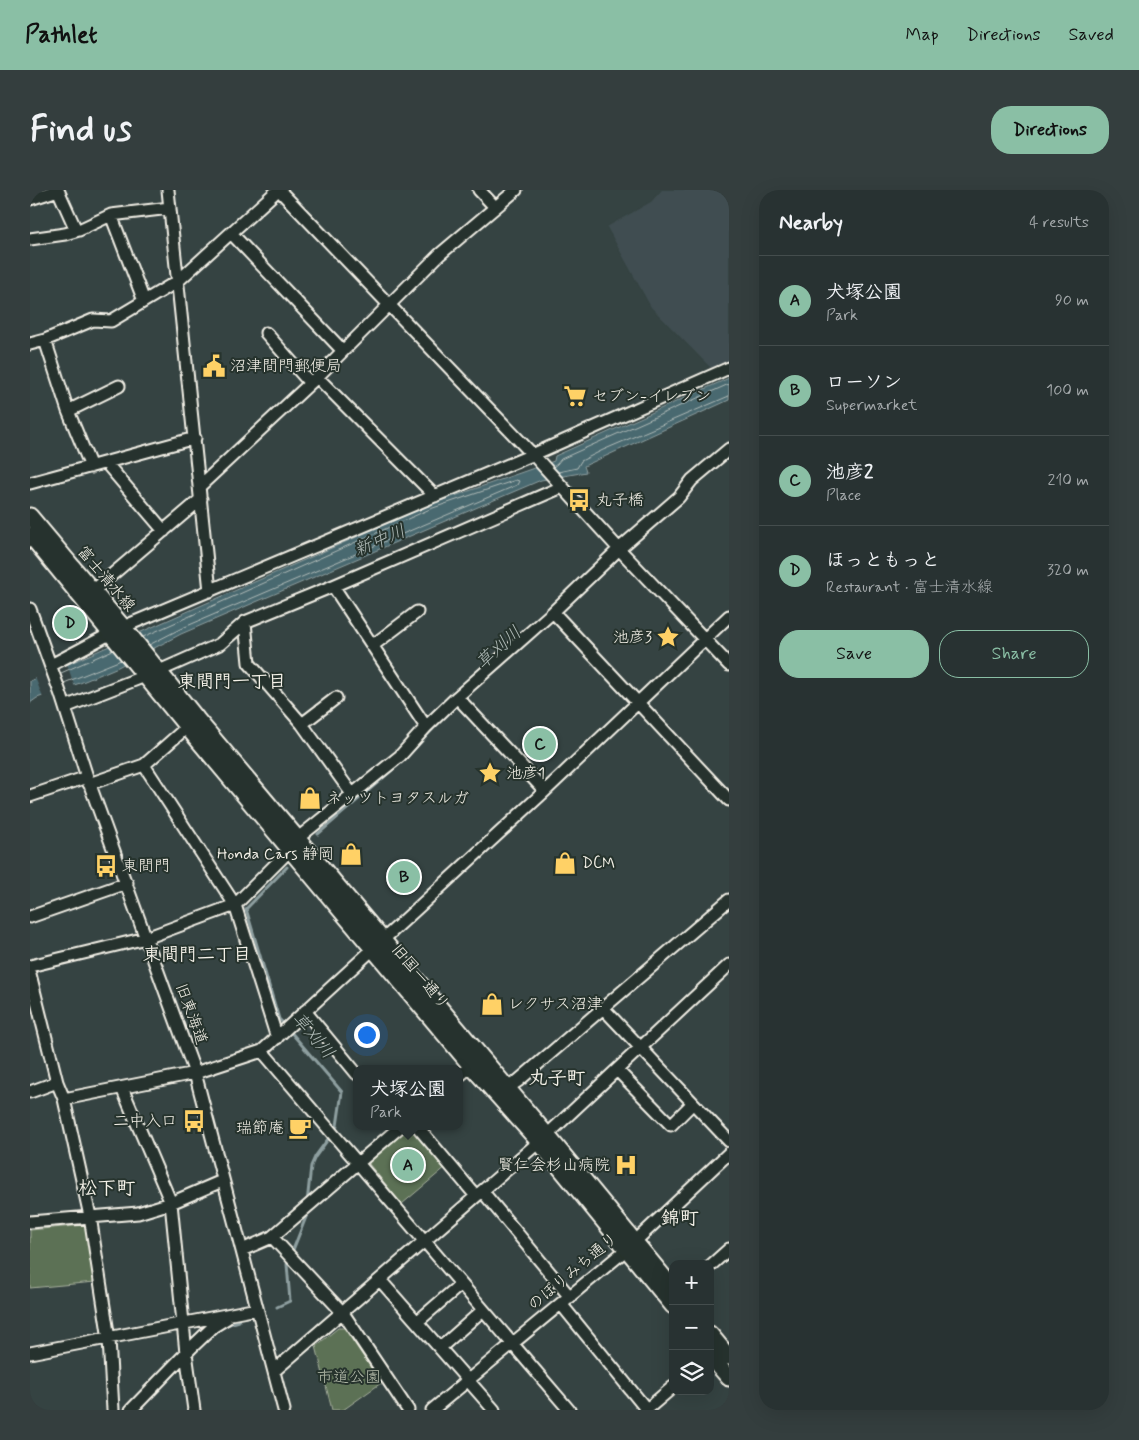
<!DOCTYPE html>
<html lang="en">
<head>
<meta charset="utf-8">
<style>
  body { margin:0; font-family:Mynerve,"Klee One",sans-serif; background:#343e3e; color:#f1f3f6 }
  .controls { position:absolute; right:15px; bottom:15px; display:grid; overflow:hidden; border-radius:10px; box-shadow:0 5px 20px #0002 }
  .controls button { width:45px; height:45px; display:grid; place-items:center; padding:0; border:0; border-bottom:1px solid #444d4d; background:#283232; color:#f1f3f6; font:25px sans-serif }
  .you { position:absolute; left:336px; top:844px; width:18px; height:18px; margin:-12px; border:4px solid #fff; border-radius:50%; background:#1a73e8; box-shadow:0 0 0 8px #1a73e833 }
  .badge { display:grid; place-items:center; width:32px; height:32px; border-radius:50%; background:#8abfa5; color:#111; font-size:16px; font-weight:700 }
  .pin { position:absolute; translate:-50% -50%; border:2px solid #fff; box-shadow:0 1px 5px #0006 }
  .popup { position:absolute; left:323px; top:875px; width:110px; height:65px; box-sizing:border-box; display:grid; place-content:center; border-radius:10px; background:#283232; filter:drop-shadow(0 1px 4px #0005); font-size:16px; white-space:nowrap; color:#a5aaac }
  .popup b { font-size:19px; color:#f1f3f6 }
  .popup::after { content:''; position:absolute; left:50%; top:100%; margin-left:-10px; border:10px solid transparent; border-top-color:#283232 }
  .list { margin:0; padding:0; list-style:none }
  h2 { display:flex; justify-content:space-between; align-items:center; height:65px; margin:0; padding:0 20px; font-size:21px }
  h2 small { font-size:16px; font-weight:400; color:#a5aaac }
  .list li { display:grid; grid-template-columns:32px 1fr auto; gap:15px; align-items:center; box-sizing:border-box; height:90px; padding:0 20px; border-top:1px solid #444d4d }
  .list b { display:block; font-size:19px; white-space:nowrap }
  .list p { margin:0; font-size:16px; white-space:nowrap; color:#a5aaac }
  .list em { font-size:16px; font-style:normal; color:#a5aaac }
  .actions { display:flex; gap:10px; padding:15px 20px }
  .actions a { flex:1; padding:11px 0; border:1px solid #8abfa5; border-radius:20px; text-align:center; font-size:18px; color:#8abfa5 }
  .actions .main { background:#8abfa5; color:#111 }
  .icon { flex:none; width:28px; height:28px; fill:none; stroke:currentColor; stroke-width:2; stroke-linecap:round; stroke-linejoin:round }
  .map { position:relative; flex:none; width:699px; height:1220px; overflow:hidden; border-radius:20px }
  header { display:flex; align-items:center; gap:30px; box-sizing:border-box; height:70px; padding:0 25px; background:#8abfa5; color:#111 }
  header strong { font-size:24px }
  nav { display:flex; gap:28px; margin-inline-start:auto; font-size:18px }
  .intro { display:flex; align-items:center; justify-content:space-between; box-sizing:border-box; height:120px; padding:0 30px }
  h1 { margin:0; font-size:35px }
  .button { padding:12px 22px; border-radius:20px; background:#8abfa5; color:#111; font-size:18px; font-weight:700 }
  main { display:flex; gap:30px; padding:0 30px }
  aside { flex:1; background:#283232; border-radius:20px; box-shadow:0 5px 20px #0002 }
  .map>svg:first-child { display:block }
</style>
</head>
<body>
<header>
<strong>Pathlet</strong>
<nav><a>Map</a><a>Directions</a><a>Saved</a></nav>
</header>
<div class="intro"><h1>Find us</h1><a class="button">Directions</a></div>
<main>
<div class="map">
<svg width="699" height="1220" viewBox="0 0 699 1220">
  <rect width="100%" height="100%" fill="#354342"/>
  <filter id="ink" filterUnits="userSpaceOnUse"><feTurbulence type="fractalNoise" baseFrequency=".02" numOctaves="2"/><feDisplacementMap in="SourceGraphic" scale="10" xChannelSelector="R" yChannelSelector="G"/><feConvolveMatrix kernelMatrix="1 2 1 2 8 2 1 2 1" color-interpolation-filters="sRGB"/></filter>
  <g filter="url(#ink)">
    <!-- built -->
    <path fill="#404e51" d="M632,0H699V171L682,179L621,117L577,37L621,12Z"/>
    <!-- green -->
    <path fill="#5c7155" stroke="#a8b19e" d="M380,936H382L417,976L372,1014L339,974L340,969Z
      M56,1035L65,1092L0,1098V1040Z
      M308,1138H314L351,1193L313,1220H302L286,1156Z"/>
    <!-- water -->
    <path fill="#4a6970" stroke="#8e9fa0" d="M699,188V210L554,276L556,282L511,290L151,444L88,477L50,493L7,508L0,513V491L399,315L524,271L525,266Z"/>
    <!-- pier -->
    <path fill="#354342" d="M37,474L45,498L13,508L5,487Z"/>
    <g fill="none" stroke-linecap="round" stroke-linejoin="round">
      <!-- shore -->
      <path stroke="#b0bbb8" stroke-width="1" d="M523,277L527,274L531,269L699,194
        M528,282L547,278L551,271L573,260L699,206
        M113,447L400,319L486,290L489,291L487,295L150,439L119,455
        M31,483L83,460
        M34,493L91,470"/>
      <!-- stream -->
      <path stroke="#8e9fa0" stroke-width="3" d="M557,397L586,370
        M288,644L376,568L413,528
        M255,835L249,829L216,719L257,677
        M259,840L312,902L307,936L304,940
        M277,1013L281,976L285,967L301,945
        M261,1065L276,1027L277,1022
        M247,1117L260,1111L257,1074L259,1071
        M193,1136L209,1131
        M126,1202L155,1173"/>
      <defs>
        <path id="minor" d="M28,0L46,40
          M138,0L180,401
          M249,0L507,269L589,359L699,475
          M449,0L465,17
          M0,9L28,0
          M81,25L114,111
          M201,43L313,161
          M0,49L35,44L49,40L81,25L140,18
          M236,143L280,193
          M15,150L38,221L61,277
          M0,154L15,150L63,130L81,131L148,91L248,0
          M287,187L405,306
          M38,221L89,196
          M76,273L134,341
          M0,293L165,248
          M170,296L287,187L409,65L486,0
          M303,396L396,537
          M57,406L171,309
          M0,419L31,505L57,587L165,883L254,1220
          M523,422L699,610
          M215,432L219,473L272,534L322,604
          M342,456L387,422
          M21,475L93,437L502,265L699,178
          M129,481L190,454L215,432L303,396L532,297
          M427,507L515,601
          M35,517L115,486
          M272,534L306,508
          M114,575L205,715L247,848
          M59,594L114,575L157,537
          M0,606L57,587
          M268,648L370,566L396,537L427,507L523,422L589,359L649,307L662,290L699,259
          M0,727L97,693
          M0,776L116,748L205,715L260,660
          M0,784L27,892L34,909L60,1026L79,1149L83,1220
          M573,818L699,951
          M275,821L327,884
          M232,861L539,1220
          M587,880L641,935L663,913
          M429,886L441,876
          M92,898L141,1013L156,1163L164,1220
          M477,898L488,891L699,710
          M0,902L27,892
          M34,909L165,883L232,861L515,601L699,426
          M387,936L446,1006
          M453,1002L540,1107
          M0,1032L108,1023L141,1013L192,991
          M242,1047L313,1123L378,1220
          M212,1060L242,1047L371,936
          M680,1076L699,1059
          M350,1090L464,1220
          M531,1114L617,1220
          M387,1132L431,1094
          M410,1158L453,1120
          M0,1163L227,1119
          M244,1181L517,945L699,775
          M101,1220L162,1157L184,1136L197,1128
          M402,1220L597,1059L699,963
          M616,1220L643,1197"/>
        <path id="major" d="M0,326L99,444L167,529L517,945L643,1098
          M0,345L157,537L441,876L509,952L643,1116
          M680,1144L699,1167
          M680,1166L699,1188"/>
      </defs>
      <!-- minor casing -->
      <use href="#minor" stroke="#f4f1e8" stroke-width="15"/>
      <!-- major casing -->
      <use href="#major" stroke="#f4f1e8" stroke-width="19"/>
      <!-- minor -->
      <use href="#minor" stroke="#26332d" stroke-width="11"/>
      <!-- major -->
      <use href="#major" stroke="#26332d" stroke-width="15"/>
    </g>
  </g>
  <!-- icons -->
  <defs>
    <symbol id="civic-bare" viewBox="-9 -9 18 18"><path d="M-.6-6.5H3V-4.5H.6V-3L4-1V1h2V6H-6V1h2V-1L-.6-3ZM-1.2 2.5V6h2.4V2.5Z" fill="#ffd166" stroke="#26332d" stroke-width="2.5" paint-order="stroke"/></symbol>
    <symbol id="supermarket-bare" viewBox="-9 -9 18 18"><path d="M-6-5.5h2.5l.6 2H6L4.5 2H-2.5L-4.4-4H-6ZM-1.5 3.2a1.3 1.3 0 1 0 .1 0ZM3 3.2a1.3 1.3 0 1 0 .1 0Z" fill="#ffd166" stroke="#26332d" stroke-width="2.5" paint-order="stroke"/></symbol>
    <symbol id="bus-bare" viewBox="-9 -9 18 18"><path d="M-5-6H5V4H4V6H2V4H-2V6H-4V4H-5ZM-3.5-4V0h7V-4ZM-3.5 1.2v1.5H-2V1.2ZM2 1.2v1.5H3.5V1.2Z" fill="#ffd166" stroke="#26332d" stroke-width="2.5" paint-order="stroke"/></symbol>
    <symbol id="sight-bare" viewBox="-9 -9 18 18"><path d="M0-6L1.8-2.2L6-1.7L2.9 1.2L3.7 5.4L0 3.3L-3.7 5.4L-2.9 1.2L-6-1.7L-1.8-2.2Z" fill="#ffd166" stroke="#26332d" stroke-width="2.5" paint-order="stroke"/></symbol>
    <symbol id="shop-bare" viewBox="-9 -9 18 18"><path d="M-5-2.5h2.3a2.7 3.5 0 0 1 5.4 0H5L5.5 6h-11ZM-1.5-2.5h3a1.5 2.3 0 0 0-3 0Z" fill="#ffd166" stroke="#26332d" stroke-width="2.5" paint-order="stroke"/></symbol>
    <symbol id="cafe-bare" viewBox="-9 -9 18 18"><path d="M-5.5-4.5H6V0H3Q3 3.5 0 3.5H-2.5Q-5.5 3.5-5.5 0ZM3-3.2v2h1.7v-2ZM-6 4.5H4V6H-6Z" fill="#ffd166" stroke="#26332d" stroke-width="2.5" paint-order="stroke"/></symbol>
    <symbol id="hospital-bare" viewBox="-9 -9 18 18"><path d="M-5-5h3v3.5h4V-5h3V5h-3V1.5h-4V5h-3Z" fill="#ffd166" stroke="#26332d" stroke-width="2.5" paint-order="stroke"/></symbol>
  </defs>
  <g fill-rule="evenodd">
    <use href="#civic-bare" x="168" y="160" width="32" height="32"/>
    <use href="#supermarket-bare" x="529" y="190" width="32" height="32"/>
    <use href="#bus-bare" x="533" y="294" width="32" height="32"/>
    <use href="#sight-bare" x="622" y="431" width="32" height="32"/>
    <use href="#sight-bare" x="444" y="567" width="32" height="32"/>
    <use href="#shop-bare" x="264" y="592" width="32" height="32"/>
    <use href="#shop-bare" x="305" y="648" width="32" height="32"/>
    <use href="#shop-bare" x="519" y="657" width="32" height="32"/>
    <use href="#bus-bare" x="60" y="660" width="32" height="32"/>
    <use href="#shop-bare" x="446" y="798" width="32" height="32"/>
    <use href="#bus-bare" x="148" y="915" width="32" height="32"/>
    <use href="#cafe-bare" x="254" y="922" width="32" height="32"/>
    <use href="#hospital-bare" x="580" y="959" width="32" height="32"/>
  </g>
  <g text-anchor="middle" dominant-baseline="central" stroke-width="4" stroke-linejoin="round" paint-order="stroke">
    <!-- poi labels -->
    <g font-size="16" fill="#f4f1e8" stroke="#26332d" text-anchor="start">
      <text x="200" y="176">沼津間門郵便局</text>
      <text x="562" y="206">セブン-イレブン</text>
      <text x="566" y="310">丸子橋</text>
      <text x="622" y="447" text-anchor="end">池彦3</text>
      <text x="476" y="583">池彦1</text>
      <text x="296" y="608">ネッツトヨタスルガ</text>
      <text x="304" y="664" text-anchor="end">Honda Cars 静岡</text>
      <text x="552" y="673">DCM</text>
      <text x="92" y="676">東間門</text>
      <text x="478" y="814">レクサス沼津</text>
      <text x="147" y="931" text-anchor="end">二中入口</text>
      <text x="254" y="938" text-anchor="end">瑞節庵</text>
      <text x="580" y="975" text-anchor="end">賢仁会杉山病院</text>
    </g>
    <!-- street labels -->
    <g font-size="16" fill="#f4f1e8" stroke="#26332d">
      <text transform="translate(76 389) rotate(50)">富士清水線</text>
      <text transform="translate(390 787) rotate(50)">旧国一通り</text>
      <text transform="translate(161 824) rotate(70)">旧東海道</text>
      <text transform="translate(543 1082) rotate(-40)">のぼりみち通り</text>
    </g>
    <!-- park labels -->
    <g font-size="16" fill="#b7bead" stroke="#26332d">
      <text x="319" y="1187">市道公園</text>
    </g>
    <!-- water labels -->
    <g font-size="18" font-style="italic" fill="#b0bbb8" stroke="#26332d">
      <text transform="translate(350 351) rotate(-23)">新中川</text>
      <text transform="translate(469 458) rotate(-42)">草刈川</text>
      <text transform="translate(283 846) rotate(50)">草刈川</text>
    </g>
    <!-- neighbourhood labels -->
    <g font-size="18" font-weight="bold" fill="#f4f1e8" stroke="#26332d">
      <text x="202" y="492">東間門一丁目</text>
      <text x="167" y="765">東間門二丁目</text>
    </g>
    <!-- quarter labels -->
    <g font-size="19" font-weight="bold" fill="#f4f1e8" stroke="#26332d">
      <text x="527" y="888">丸子町</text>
      <text x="77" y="998">松下町</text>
      <text x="650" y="1028">錦町</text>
    </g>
  </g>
</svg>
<div class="controls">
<button>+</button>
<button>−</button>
<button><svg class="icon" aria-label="layers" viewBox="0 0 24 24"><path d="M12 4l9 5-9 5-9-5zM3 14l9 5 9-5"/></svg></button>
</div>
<div class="you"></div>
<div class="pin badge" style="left:378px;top:975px">A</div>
<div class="popup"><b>犬塚公園</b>Park</div>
<div class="pin badge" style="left:374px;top:687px">B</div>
<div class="pin badge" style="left:510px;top:554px">C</div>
<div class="pin badge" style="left:40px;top:433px">D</div>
</div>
<aside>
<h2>Nearby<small>4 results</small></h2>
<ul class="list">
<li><span class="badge">A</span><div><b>犬塚公園</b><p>Park</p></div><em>90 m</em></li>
<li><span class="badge">B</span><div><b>ローソン</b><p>Supermarket</p></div><em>100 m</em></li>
<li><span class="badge">C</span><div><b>池彦2</b><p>Place</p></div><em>210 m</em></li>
<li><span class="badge">D</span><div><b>ほっともっと</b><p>Restaurant · 富士清水線</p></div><em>320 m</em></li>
</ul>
<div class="actions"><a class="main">Save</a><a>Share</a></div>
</aside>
</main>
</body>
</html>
